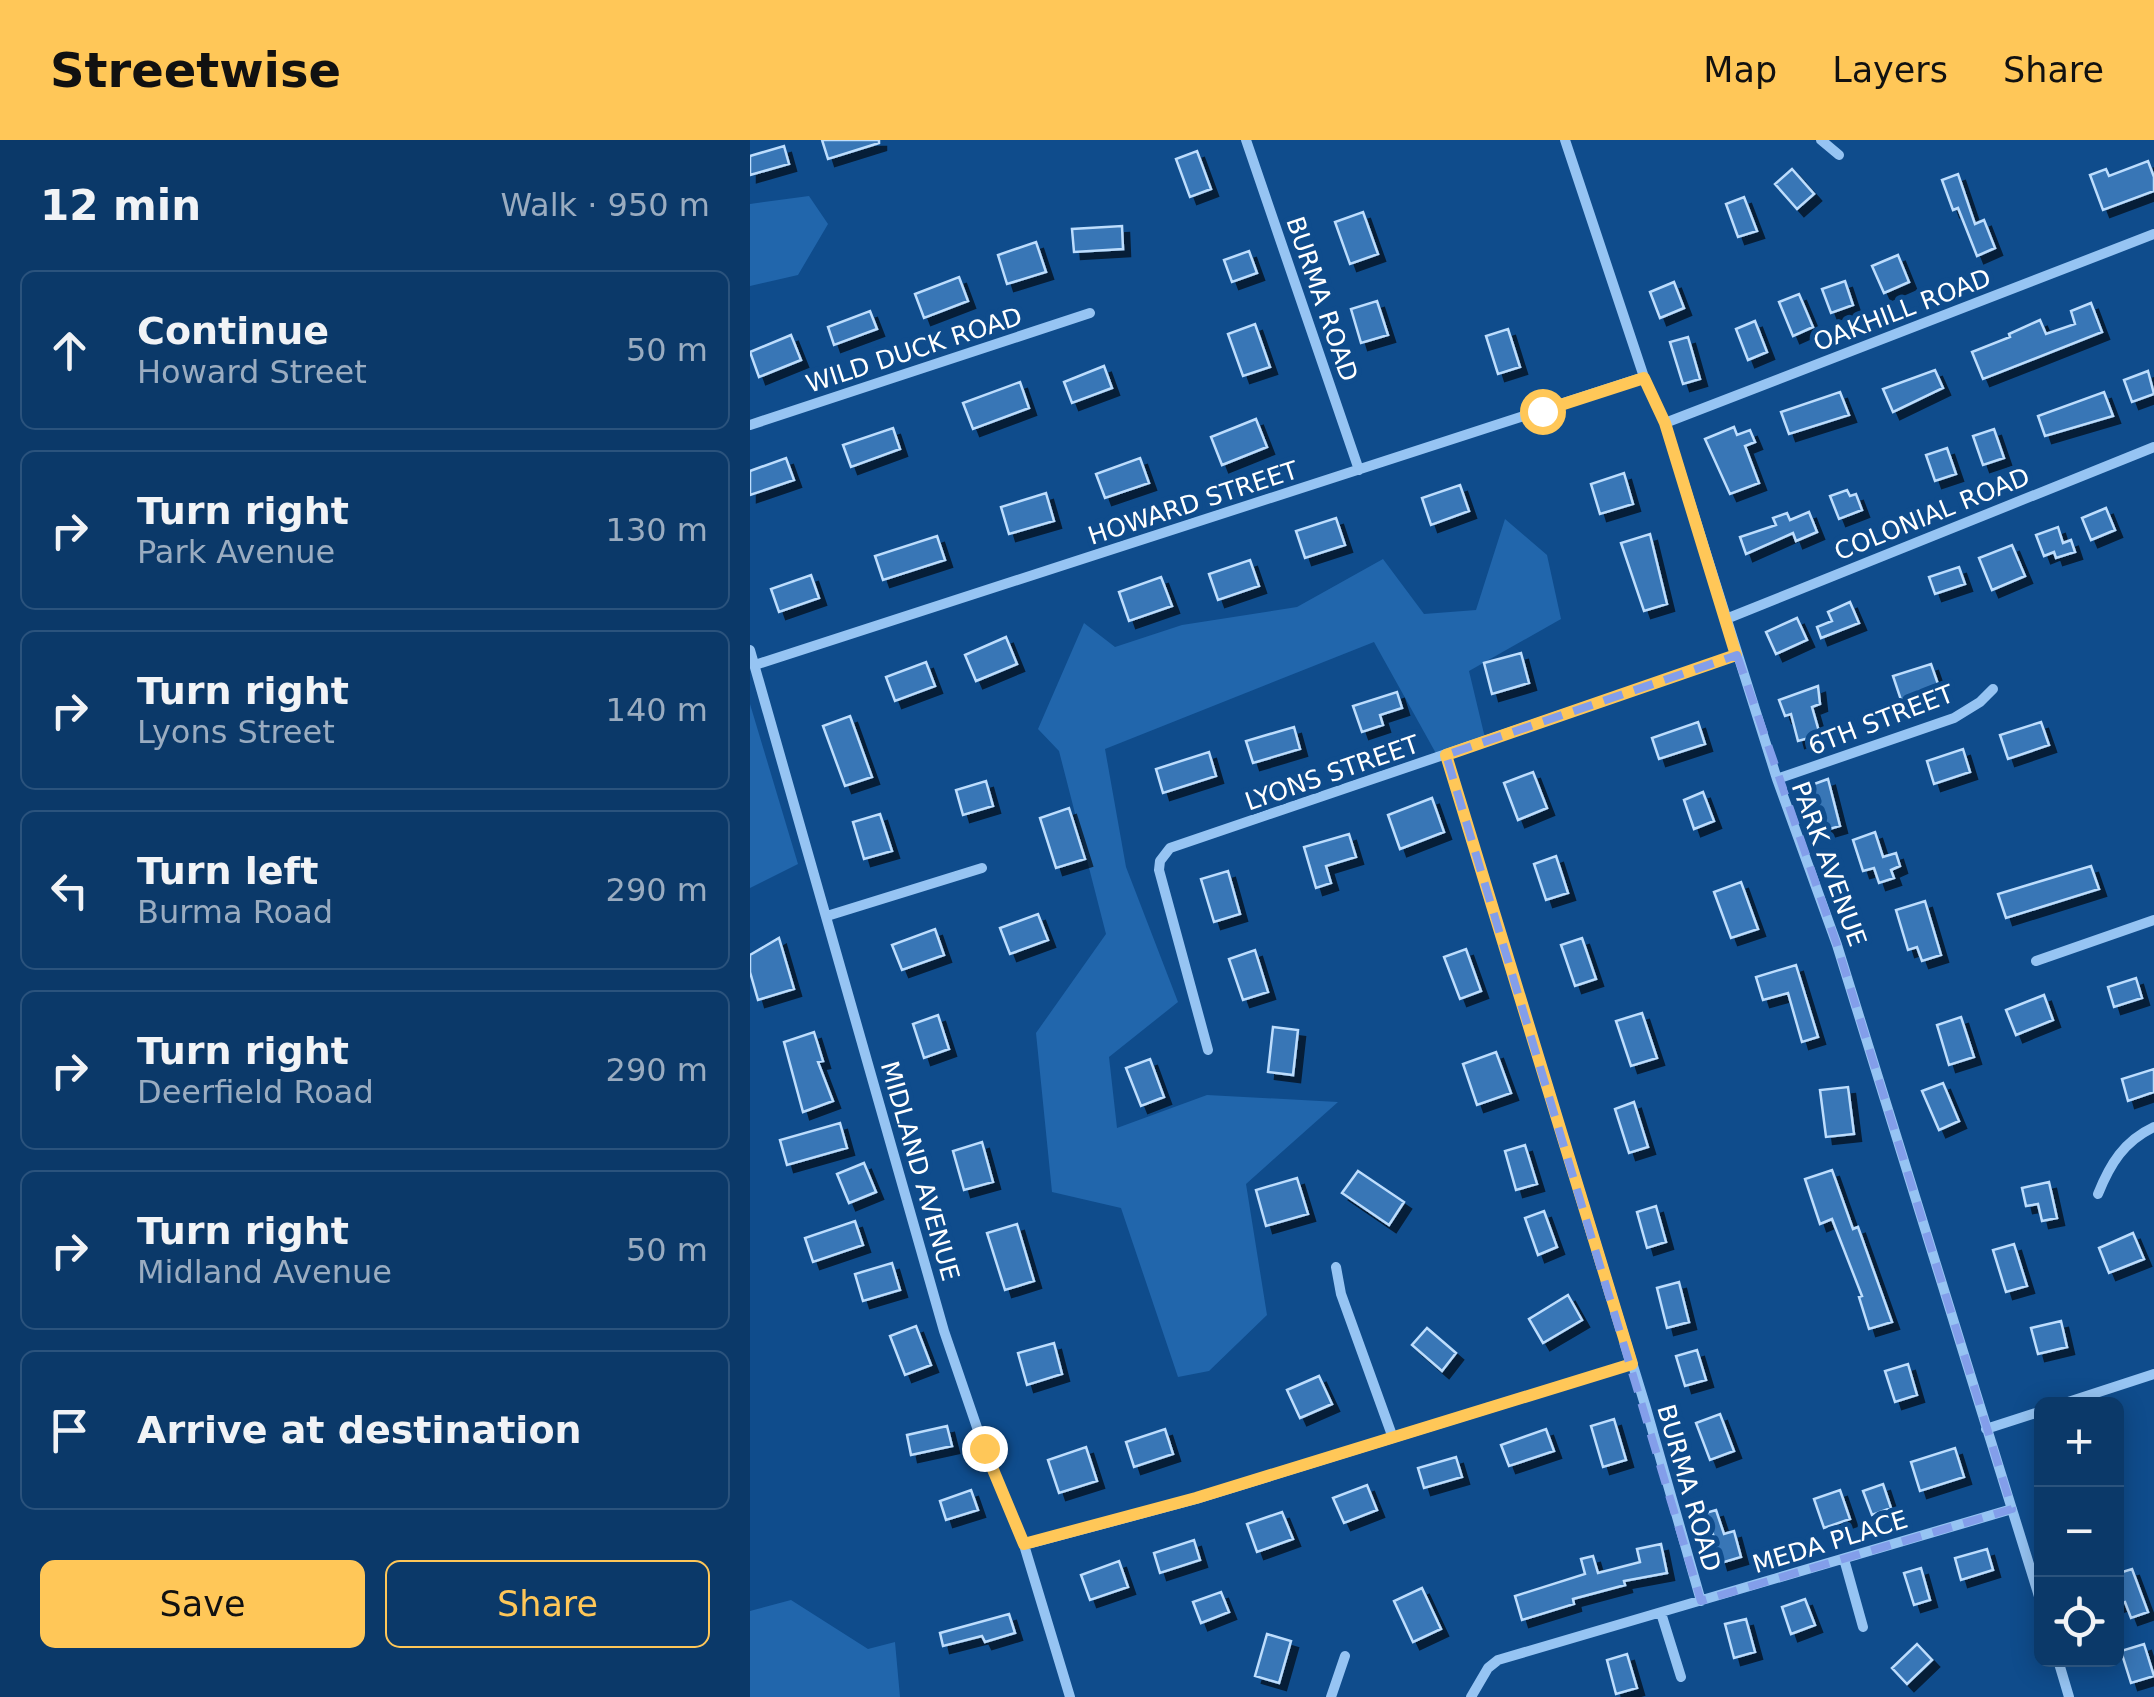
<!DOCTYPE html>
<html lang="en">
<head>
<meta charset="utf-8">
<style>
  body { margin:0; font-family:"DejaVu Sans",sans-serif; background:#194471; color:#f1f3f6 }
  .controls { position:absolute; right:30px; bottom:30px; display:grid; overflow:hidden; border-radius:15px; box-shadow:0 5px 25px #0003 }
  .controls button { width:90px; height:90px; display:grid; place-items:center; padding:0; border:0; border-bottom:2px solid #2b537d; background:#0b3969; color:#f1f3f6; font:50px sans-serif }
  .stop { position:absolute; width:30px; height:30px; margin:-22px; border:8px solid #ffc758; border-radius:50%; background:#fff }
  .stop.end { background:#ffc758; border-color:#fff; box-shadow:0 2px 10px #0008 }
  .list { margin:0; padding:0; list-style:none }
  h2 { display:flex; justify-content:space-between; align-items:center; height:130px; margin:0; padding:0 40px; font-size:42px }
  h2 small { font-size:32px; font-weight:400; color:#9aacc0 }
  .list li { display:grid; grid-template-columns:65px 1fr auto; gap:30px; align-items:center; box-sizing:border-box; height:160px; margin:0 20px 20px; padding:0 20px; border:2px solid #2b537d; border-radius:15px }
  .list b { display:block; font-size:38px; white-space:nowrap }
  .list p { margin:0; font-size:32px; white-space:nowrap; color:#9aacc0 }
  .list em { font-size:32px; font-style:normal; color:#9aacc0 }
  .actions { display:flex; gap:20px; padding:30px 40px }
  .actions a { flex:1; padding:22px 0; border:2px solid #ffc758; border-radius:15px; text-align:center; font-size:35px; color:#ffc758 }
  .actions .main { background:#ffc758; color:#111 }
  .icon { flex:none; width:55px; height:55px; fill:none; stroke:currentColor; stroke-width:2; stroke-linecap:round; stroke-linejoin:round }
  .map { position:relative; flex:none; width:1404px; height:1557px; overflow:hidden }
  header { display:flex; align-items:center; gap:60px; box-sizing:border-box; height:140px; padding:0 50px; background:#ffc758; color:#111 }
  header strong { font-size:48px }
  nav { display:flex; gap:55px; margin-inline-start:auto; font-size:35px }
  main { display:flex }
  aside { flex:1; background:#0b3969 }
  .map>svg:first-child { display:block }
</style>
</head>
<body>
<header>
<strong>Streetwise</strong>
<nav><a>Map</a><a>Layers</a><a>Share</a></nav>
</header>
<main>
<aside>
<h2>12 min<small>Walk · 950 m</small></h2>
<ul class="list">
<li><svg class="icon" aria-label="ahead" viewBox="0 0 24 24"><path d="M12 20V5M6 11l6-6 6 6"/></svg><div><b>Continue</b><p>Howard Street</p></div><em>50 m</em></li>
<li><svg class="icon" aria-label="right" viewBox="0 0 24 24"><path d="M7 20v-9h11M14 6l5 5-5 5"/></svg><div><b>Turn right</b><p>Park Avenue</p></div><em>130 m</em></li>
<li><svg class="icon" aria-label="right" viewBox="0 0 24 24"><path d="M7 20v-9h11M14 6l5 5-5 5"/></svg><div><b>Turn right</b><p>Lyons Street</p></div><em>140 m</em></li>
<li><svg class="icon" aria-label="left" viewBox="0 0 24 24"><path d="M17 20v-9H6M10 6l-5 5 5 5"/></svg><div><b>Turn left</b><p>Burma Road</p></div><em>290 m</em></li>
<li><svg class="icon" aria-label="right" viewBox="0 0 24 24"><path d="M7 20v-9h11M14 6l5 5-5 5"/></svg><div><b>Turn right</b><p>Deerfield Road</p></div><em>290 m</em></li>
<li><svg class="icon" aria-label="right" viewBox="0 0 24 24"><path d="M7 20v-9h11M14 6l5 5-5 5"/></svg><div><b>Turn right</b><p>Midland Avenue</p></div><em>50 m</em></li>
<li><svg class="icon" aria-label="arrive" viewBox="0 0 24 24"><path d="M6 21V4h12l-3 4 3 4H6"/></svg><div><b>Arrive at destination</b></div></li>
</ul>
<div class="actions"><a class="main">Save</a><a>Share</a></div>
</aside>
<div class="map">
<svg width="1404" height="1557" viewBox="0 0 1404 1557">
  <defs>
    <filter id="shadow"><feDropShadow dx="7" dy="7" stdDeviation="0" flood-color="#0009"/></filter>
  </defs>
  <rect width="100%" height="100%" fill="#0f4c8c"/>
  <!-- green -->
  <path fill="#2166ac" d="M59,56L78,84L48,135L0,146V64Z
    M755,379L797,415L811,479L719,531L735,598L688,617L624,502L355,609L376,727L428,862L359,917L367,988L457,955L588,962L496,1044L517,1175L459,1231L428,1237L371,1068L302,1052L286,893L356,794L309,611L288,589L334,483L365,507L432,485L547,467L633,419L674,474L726,470Z
    M0,564L48,724L0,748Z
    M41,1460L118,1509L145,1502L150,1557H0V1471Z"/>
  <!-- building -->
  <path fill="#3776b6" stroke="#bdddfd" stroke-width="2.5" filter="url(#shadow)" d="M72,0H129V3L78,19Z
    M34,6L39,24L0,35V16Z
    M447,11L461,49L440,57L426,19Z
    M1398,21L1404,37V51L1353,70L1340,35L1356,29L1359,36Z
    M1042,29L1064,54L1047,69L1025,44Z
    M1208,34L1225,84L1234,80L1245,108L1227,116L1208,68L1203,70L1192,40Z
    M994,57L1007,91L988,97L976,64Z
    M613,72L628,114L600,124L585,82Z
    M372,86L373,109L324,112L322,89Z
    M286,102L296,132L257,144L248,115Z
    M499,111L507,133L482,142L474,120Z
    M1148,115L1159,142L1134,153L1122,126Z
    M209,137L218,161L174,178L165,154Z
    M1095,141L1103,165L1081,173L1072,149Z
    M924,142L934,168L910,178L900,152Z
    M1049,154L1063,187L1043,196L1029,162Z
    M627,161L638,195L611,203L601,169Z
    M1341,163L1352,192L1233,239L1222,212L1260,197L1259,194L1290,180L1296,194L1325,184L1321,171Z
    M120,171L127,189L84,205L78,187Z
    M1005,181L1017,212L998,220L986,189Z
    M505,184L520,227L493,236L478,194Z
    M758,189L770,227L748,234L736,196Z
    M41,195L51,220L9,237L0,212Z
    M938,197L950,239L933,244L920,202Z
    M354,226L362,248L322,263L314,242Z
    M1185,230L1193,248L1143,272L1133,249Z
    M1398,231L1404,254L1382,262L1374,240Z
    M270,242L279,268L223,289L213,263Z
    M1090,252L1099,275L1039,294L1031,272Z
    M1354,252L1363,276L1295,296L1288,276Z
    M506,279L517,307L472,325L461,297Z
    M984,287L987,295L1000,290L1005,302L995,306L1009,343L980,354L955,299Z
    M143,288L150,309L101,327L93,305Z
    M1244,289L1254,318L1233,325L1223,296Z
    M1197,308L1206,334L1185,341L1176,315Z
    M36,318L44,340L0,355V331Z
    M390,318L399,343L355,358L346,334Z
    M874,333L883,364L850,374L841,344Z
    M710,345L719,371L681,385L672,358Z
    M1097,350L1100,356L1106,354L1112,370L1089,379L1080,356Z
    M296,353L304,381L259,394L251,367Z
    M1356,368L1365,390L1341,400L1332,378Z
    M1059,372L1067,392L1046,401L1043,393L996,414L990,397L1026,385L1023,378L1037,373L1040,380Z
    M586,378L595,405L555,418L546,391Z
    M1308,387L1313,403L1321,400L1325,412L1306,418L1304,412L1294,416L1286,395Z
    M900,394L917,464L894,471L871,403Z
    M187,396L195,420L133,440L125,416Z
    M1262,405L1275,436L1242,450L1229,418Z
    M500,420L509,446L468,460L459,434Z
    M1209,427L1215,444L1185,454L1179,437Z
    M61,435L69,458L29,472L21,449Z
    M411,437L422,466L379,481L369,452Z
    M1100,462L1109,483L1071,498L1067,487L1082,481L1078,472Z
    M1047,478L1057,500L1026,514L1016,492Z
    M256,497L267,524L226,541L215,515Z
    M771,513L779,543L742,554L734,523Z
    M176,522L185,546L145,561L136,537Z
    M1181,524L1189,547L1151,560L1143,536Z
    M1068,546L1070,564L1062,567L1070,595L1048,601L1041,574L1035,576L1029,560Z
    M647,552L652,568L630,575L633,585L612,592L603,566Z
    M100,576L122,637L95,646L73,586Z
    M948,582L955,604L909,619L902,598Z
    M1291,582L1299,605L1258,619L1250,595Z
    M544,587L550,609L503,623L496,601Z
    M1213,609L1220,632L1184,644L1177,621Z
    M459,612L466,636L413,653L406,629Z
    M783,632L797,668L768,680L754,643Z
    M1078,639L1090,686L1076,690L1067,661L1058,664L1053,648Z
    M236,641L243,666L213,675L206,650Z
    M953,652L964,681L944,689L934,660Z
    M682,658L694,692L650,709L638,675Z
    M319,668L335,719L306,728L290,678Z
    M130,674L142,711L114,719L103,682Z
    M1125,692L1133,717L1146,713L1150,726L1141,730L1144,738L1129,743L1124,728L1113,731L1103,700Z
    M599,694L606,717L576,726L581,743L566,748L554,707Z
    M806,716L818,753L796,760L784,724Z
    M1341,726L1349,749L1256,778L1248,754Z
    M478,731L490,774L464,782L451,739Z
    M991,742L1008,789L981,798L964,752Z
    M1175,761L1191,815L1172,821L1167,807L1158,810L1146,770Z
    M288,774L298,800L260,814L250,788Z
    M185,789L194,815L152,830L142,805Z
    M29,798L44,849L8,860L0,832V815Z
    M832,798L846,839L825,846L811,805Z
    M716,809L731,851L710,859L694,817Z
    M505,810L518,852L493,860L479,819Z
    M1046,825L1068,897L1052,902L1038,853L1013,860L1006,837Z
    M1386,838L1392,858L1364,867L1358,847Z
    M1294,855L1303,880L1266,895L1256,870Z
    M892,873L907,918L881,926L866,881Z
    M188,875L199,909L174,918L163,884Z
    M1211,877L1224,917L1199,925L1187,885Z
    M523,887L548,890L543,935L518,932Z
    M64,892L73,921L68,922L83,961L53,972L34,902Z
    M746,912L761,953L727,965L713,924Z
    M400,919L414,957L391,966L376,928Z
    M1404,929V952L1378,961L1372,939Z
    M1193,943L1209,981L1189,990L1172,951Z
    M1098,947L1104,994L1076,997L1070,950Z
    M884,962L898,1007L879,1013L865,969Z
    M90,983L97,1008L37,1025L30,1000Z
    M232,1002L243,1042L214,1050L203,1011Z
    M775,1005L787,1044L766,1050L755,1011Z
    M114,1023L126,1052L99,1063L87,1034Z
    M1082,1030L1103,1089L1108,1087L1142,1182L1119,1189L1109,1157L1112,1156L1082,1079L1070,1084L1055,1039Z
    M608,1031L654,1062L639,1085L592,1053Z
    M547,1038L558,1074L516,1086L506,1050Z
    M1299,1042L1307,1078L1292,1081L1288,1064L1276,1066L1272,1048Z
    M906,1066L916,1102L897,1108L887,1072Z
    M794,1071L807,1107L788,1115L775,1078Z
    M105,1081L113,1105L63,1122L55,1098Z
    M267,1084L284,1141L255,1150L237,1093Z
    M1383,1093L1394,1119L1359,1133L1349,1108Z
    M1264,1104L1277,1146L1256,1152L1243,1110Z
    M142,1123L150,1150L113,1161L105,1134Z
    M929,1142L939,1182L917,1188L907,1148Z
    M818,1155L832,1180L793,1203L779,1179Z
    M1311,1181L1317,1207L1288,1214L1281,1188Z
    M166,1186L181,1225L155,1235L140,1196Z
    M677,1188L706,1213L692,1231L662,1205Z
    M304,1203L312,1234L277,1245L268,1213Z
    M947,1210L956,1240L935,1246L926,1216Z
    M1158,1224L1167,1255L1145,1262L1135,1231Z
    M569,1236L582,1264L550,1278L537,1250Z
    M970,1274L984,1311L960,1320L946,1283Z
    M864,1279L876,1320L853,1327L841,1286Z
    M197,1286L202,1306L161,1315L157,1295Z
    M415,1289L423,1314L384,1327L376,1302Z
    M796,1289L804,1311L759,1326L751,1305Z
    M336,1307L347,1341L309,1353L298,1320Z
    M1205,1308L1214,1337L1170,1351L1161,1322Z
    M706,1317L712,1337L674,1348L668,1328Z
    M1133,1344L1141,1368L1122,1375L1113,1351Z
    M617,1345L627,1370L594,1383L583,1358Z
    M221,1350L228,1370L196,1380L190,1361Z
    M1090,1350L1100,1379L1074,1388L1064,1359Z
    M966,1370L974,1394L984,1391L991,1417L971,1423L961,1387L957,1389L952,1374Z
    M532,1372L543,1399L507,1412L497,1384Z
    M444,1400L450,1420L410,1433L404,1413Z
    M911,1404L917,1433L874,1441L875,1445L823,1459L824,1464L772,1480L765,1456L835,1434L831,1419L843,1416L848,1433L890,1422L887,1409Z
    M1237,1409L1243,1430L1211,1440L1205,1418Z
    M369,1421L378,1447L340,1460L331,1435Z
    M1171,1428L1180,1460L1164,1465L1154,1433Z
    M1382,1429L1398,1472L1381,1478L1375,1462L1366,1465V1434Z
    M672,1448L691,1489L663,1502L644,1461Z
    M471,1452L479,1472L451,1483L443,1462Z
    M1055,1459L1065,1485L1041,1494L1032,1467Z
    M259,1474L265,1493L235,1502L232,1496L193,1506L190,1493Z
    M996,1479L1005,1512L984,1518L975,1484Z
    M517,1494L541,1501L529,1543L505,1536Z
    M1167,1504L1182,1520L1157,1544L1142,1528Z
    M1394,1504L1404,1536L1381,1543L1371,1511Z
    M877,1514L887,1548L866,1554L857,1520Z"/>
  <g fill="none" stroke-linecap="round" stroke-linejoin="round">
    <!-- street -->
    <path stroke="#96c4f3" stroke-width="10" d="M496,0L609,330
      M815,0L894,237L915,283L1027,639L1087,805L1292,1466
      M1071,0L1089,15
      M915,283L1404,94
      M0,285L340,173
      M976,479L1404,307
      M0,510L194,1191L234,1308L274,1405L320,1557
      M5,525L894,237
      M696,615L896,1268L951,1461
      M1027,639L1204,578L1230,562L1243,549
      M77,776L232,728
      M1286,821L1404,780
      M458,910L409,730L410,721L420,708L987,515
      M1348,1054C1360,1024 1374,1001 1404,987
      M586,1127L591,1154L643,1298
      M1312,1264L1404,1234
      M1236,1289L1292,1271
      M274,1405L446,1359L882,1224
      M1094,1419L1113,1487
      M911,1473L931,1537
      M1308,1520L1319,1557
      M581,1557L595,1516
      M721,1557L738,1528L748,1520L1262,1369"/>
  </g>
  <g fill="none" stroke-linecap="round" stroke-linejoin="round">
    <!-- route -->
    <path stroke="#ffc758" stroke-width="12" d="M234,1308L274,1404L446,1358L882,1224L696,615L986,515L915,283L894,238L792,271"/>
  </g>
  <!-- marked area -->
  <path fill="none" stroke="#839eea" stroke-width="8" stroke-dasharray="20 12" stroke-linejoin="round" d="M987,515L1087,805L1262,1369L951,1461L696,615Z"/>
  <g text-anchor="middle" dominant-baseline="central" stroke-width="10" stroke-linejoin="round" paint-order="stroke">
    <!-- street labels -->
    <g font-size="25" fill="#fff" stroke="#0f4c8c">
      <text transform="translate(572 159) rotate(71)">BURMA ROAD</text>
      <text transform="translate(1152 170) rotate(-21)">OAKHILL ROAD</text>
      <text transform="translate(164 210) rotate(-18)">WILD DUCK ROAD</text>
      <text transform="translate(443 363) rotate(-18)">HOWARD STREET</text>
      <text transform="translate(1182 374) rotate(-22)">COLONIAL ROAD</text>
      <text transform="translate(1131 580) rotate(-21)">6TH STREET</text>
      <text transform="translate(582 633) rotate(-19)">LYONS STREET</text>
      <text transform="translate(1079 724) rotate(70)">PARK AVENUE</text>
      <text transform="translate(170 1031) rotate(74)">MIDLAND AVENUE</text>
      <text transform="translate(939 1348) rotate(74)">BURMA ROAD</text>
      <text transform="translate(1080 1402) rotate(-17)">MEDA PLACE</text>
    </g>
  </g>
</svg>
<div class="controls">
<button>+</button>
<button>−</button>
<button><svg class="icon" aria-label="locate" viewBox="0 0 24 24"><circle cx="12" cy="12" r="6"/><path d="M12 2v4M12 18v4M2 12h4M18 12h4"/></svg></button>
</div>
<div class="stop" style="left:792px;top:271px"></div>
<div class="stop end" style="left:234px;top:1308px"></div>
</div>
</main>
</body>
</html>
